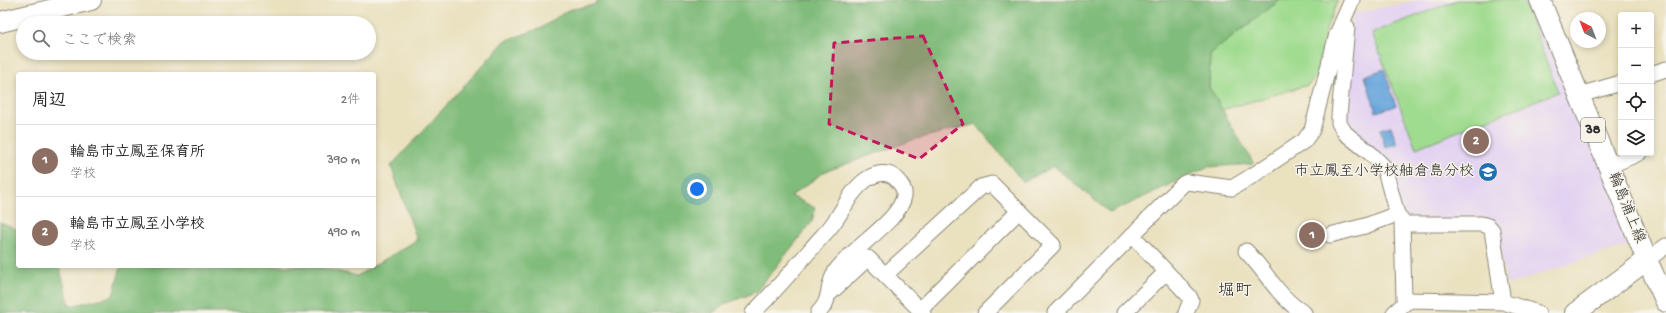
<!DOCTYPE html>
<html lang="ja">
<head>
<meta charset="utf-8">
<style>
  body { margin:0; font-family:"Gochi Hand","Klee One",sans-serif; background:#f2f2f2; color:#222 }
  .controls { position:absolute; right:12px; top:12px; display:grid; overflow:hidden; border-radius:4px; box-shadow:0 2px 6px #0003 }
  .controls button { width:36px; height:36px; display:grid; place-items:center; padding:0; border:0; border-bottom:1px solid #e0e0e0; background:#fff; color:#222; font:20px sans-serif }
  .compass { position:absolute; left:1570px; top:12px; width:36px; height:36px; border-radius:50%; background:#fff; box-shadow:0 2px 6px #0003; rotate:318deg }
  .you { position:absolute; left:697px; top:189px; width:14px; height:14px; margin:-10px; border:3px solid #fff; border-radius:50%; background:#1a73e8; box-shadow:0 0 0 6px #1a73e833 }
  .badge { display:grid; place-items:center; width:26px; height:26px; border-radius:50%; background:#0b8043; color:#fff; font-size:13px; font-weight:700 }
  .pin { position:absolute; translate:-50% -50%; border:2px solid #fff; box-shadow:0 1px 4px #0006 }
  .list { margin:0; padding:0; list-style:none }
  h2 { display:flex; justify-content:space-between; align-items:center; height:52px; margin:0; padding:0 16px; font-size:17px }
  h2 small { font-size:13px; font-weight:400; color:#767676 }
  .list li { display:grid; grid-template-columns:26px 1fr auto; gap:12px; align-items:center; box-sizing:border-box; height:72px; padding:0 16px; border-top:1px solid #e0e0e0 }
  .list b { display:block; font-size:15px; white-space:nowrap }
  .list p { margin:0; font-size:13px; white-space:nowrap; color:#767676 }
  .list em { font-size:13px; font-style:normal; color:#767676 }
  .icon { flex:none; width:22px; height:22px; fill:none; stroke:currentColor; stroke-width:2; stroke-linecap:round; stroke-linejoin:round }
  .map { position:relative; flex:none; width:1666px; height:313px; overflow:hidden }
  .search { position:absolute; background:#fff; box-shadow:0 2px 6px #0003; left:16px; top:16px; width:360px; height:44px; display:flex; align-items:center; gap:10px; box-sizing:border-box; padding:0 14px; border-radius:22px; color:#767676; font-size:15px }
  .panel { position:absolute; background:#fff; box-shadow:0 2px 6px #0003; left:16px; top:72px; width:360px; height:196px; border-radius:4px }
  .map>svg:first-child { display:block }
</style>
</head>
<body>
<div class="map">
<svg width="1666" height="313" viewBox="0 0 1666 313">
  <rect width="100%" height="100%" fill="#f7f3e8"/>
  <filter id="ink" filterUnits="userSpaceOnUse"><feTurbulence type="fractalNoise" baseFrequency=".025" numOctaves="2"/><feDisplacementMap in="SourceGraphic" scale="8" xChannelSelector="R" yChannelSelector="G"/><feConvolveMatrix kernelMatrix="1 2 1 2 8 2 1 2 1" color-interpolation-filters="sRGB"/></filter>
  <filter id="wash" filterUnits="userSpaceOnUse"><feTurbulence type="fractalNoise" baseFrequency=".012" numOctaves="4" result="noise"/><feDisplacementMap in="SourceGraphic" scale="16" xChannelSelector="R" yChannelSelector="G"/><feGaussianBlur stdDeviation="0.9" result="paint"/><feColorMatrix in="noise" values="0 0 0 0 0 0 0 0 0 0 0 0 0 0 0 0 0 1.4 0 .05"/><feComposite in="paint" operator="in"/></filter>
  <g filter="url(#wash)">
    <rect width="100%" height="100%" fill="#eae1bf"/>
    <!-- built -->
    <path fill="#e3d3f2" d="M1419,0H1433L1435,2L1440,0H1534L1634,244L1602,253L1507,285L1495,224L1410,222L1403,216L1387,165L1343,121L1352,14Z"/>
    <!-- green -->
    <path fill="#a0dc90" stroke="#66845e" d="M1280,0H1338L1326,29L1317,76L1308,85L1222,110L1209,87L1210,54Z
      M1457,0H1523L1558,92L1416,148L1372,33Z"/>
    <!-- forest -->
    <path fill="#80bc7a" stroke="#567452" d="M599,0H1280L1210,54L1209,87L1254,164L1207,167L1110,213L1054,166L1023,182L976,124L913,140L824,172L791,196L815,208L812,222L756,292L725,304L713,313H0V222L18,230V266H59L70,306L113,296L121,266H315L357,276L417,240L391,166L505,41L541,28L568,10L593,5Z"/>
    <!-- water -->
    <path fill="#6aa7dc" stroke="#4a6984" d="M1384,69L1396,106L1376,112L1365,76Z
      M1391,126L1397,144L1385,147L1380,129Z"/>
  </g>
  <g filter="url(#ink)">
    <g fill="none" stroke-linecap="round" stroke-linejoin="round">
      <defs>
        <path id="minor" d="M1347,27L1339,116V123L1345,133L1370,153L1384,167L1397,214L1405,224H1482L1488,226L1492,230L1503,302
          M1651,74L1666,69
          M1579,100L1586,93L1621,83
          M1609,166L1639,153
          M1402,221L1404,299L1405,303
          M1132,235L1189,296L1191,300L1186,313
          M1330,235L1365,226L1397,214
          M1246,251C1265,270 1280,300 1304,313
          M1647,260L1666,246
          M885,275L981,187L992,184L1053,245L985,313
          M828,295L868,258L923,313
          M920,310L1019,211
          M753,313C774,292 792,271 812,248C818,240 826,233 832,225C844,210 850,191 867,179C876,173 889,170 897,180C901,184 905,190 904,196C900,221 850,249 835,272C826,287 832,300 818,313
          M1055,313L1183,184L1187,182L1232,188L1252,176L1304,141L1312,130L1337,34L1352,0
          M1124,313L1166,272
          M1394,313L1405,303L1411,300L1503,302L1538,313"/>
        <path id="major" d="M1540,0L1647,260L1666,302
          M0,22L91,0
          M1575,313L1647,260"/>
      </defs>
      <!-- minor casing -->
      <use href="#minor" stroke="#8a8675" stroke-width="17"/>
      <!-- major casing -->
      <use href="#major" stroke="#8a8675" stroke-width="22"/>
      <!-- minor -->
      <use href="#minor" stroke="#fff" stroke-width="15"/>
      <!-- major -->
      <use href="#major" stroke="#fff" stroke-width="20"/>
    </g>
  </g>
  <!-- marked area -->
  <path fill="#c2185b" fill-opacity="0.2" stroke="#c2185b" stroke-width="3" stroke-dasharray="8 5" stroke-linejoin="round" d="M923,36L963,124L919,159L829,124L834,43Z"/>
  <!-- icons -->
  <defs>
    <symbol id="school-disc" viewBox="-11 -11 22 22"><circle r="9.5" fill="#1f6fb2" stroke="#f7f3e8"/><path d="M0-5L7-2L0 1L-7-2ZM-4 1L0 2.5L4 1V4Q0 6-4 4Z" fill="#fff"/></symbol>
  </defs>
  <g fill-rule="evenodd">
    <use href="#school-disc" x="1477" y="161" width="22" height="22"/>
  </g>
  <g text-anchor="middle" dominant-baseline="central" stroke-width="3" stroke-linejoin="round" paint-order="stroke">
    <!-- shield labels -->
    <rect fill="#f7f3e8" stroke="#686764" stroke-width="1" x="1581" y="118" width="24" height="24" rx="3"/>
    <g font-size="14" font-weight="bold" fill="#2b2b2b">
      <text x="1593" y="130">38</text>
    </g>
    <!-- poi labels -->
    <g font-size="15" fill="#2b2b2b" stroke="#f7f3e8" text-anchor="end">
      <text x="1474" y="172">市立鳳至小学校舳倉島分校</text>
    </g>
    <!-- street labels -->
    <g font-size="15" fill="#2b2b2b" stroke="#f7f3e8">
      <text transform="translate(1626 208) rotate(68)">輪島浦上線</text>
    </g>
    <!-- quarter labels -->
    <g font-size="17" fill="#2b2b2b" stroke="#f7f3e8">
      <text x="1235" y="292">堀町</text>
    </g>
  </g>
</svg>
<div class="controls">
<button>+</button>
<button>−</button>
<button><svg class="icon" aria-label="locate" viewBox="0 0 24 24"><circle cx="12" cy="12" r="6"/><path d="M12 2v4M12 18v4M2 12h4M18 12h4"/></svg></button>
<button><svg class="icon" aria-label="layers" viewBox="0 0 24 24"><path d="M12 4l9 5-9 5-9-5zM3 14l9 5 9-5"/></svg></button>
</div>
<svg class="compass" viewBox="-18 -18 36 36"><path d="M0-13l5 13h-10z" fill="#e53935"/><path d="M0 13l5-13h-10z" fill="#767676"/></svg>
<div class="you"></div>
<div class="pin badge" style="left:1312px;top:235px;background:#8d6e63">1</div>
<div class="pin badge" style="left:1476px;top:141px;background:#8d6e63">2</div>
<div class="search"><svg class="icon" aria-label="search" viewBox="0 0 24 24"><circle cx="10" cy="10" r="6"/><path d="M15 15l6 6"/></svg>ここで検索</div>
<section class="panel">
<h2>周辺<small>2件</small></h2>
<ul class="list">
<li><span class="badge" style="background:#8d6e63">1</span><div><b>輪島市立鳳至保育所</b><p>学校</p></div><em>390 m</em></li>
<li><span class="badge" style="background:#8d6e63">2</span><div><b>輪島市立鳳至小学校</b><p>学校</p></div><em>490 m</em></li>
</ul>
</section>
</div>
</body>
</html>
